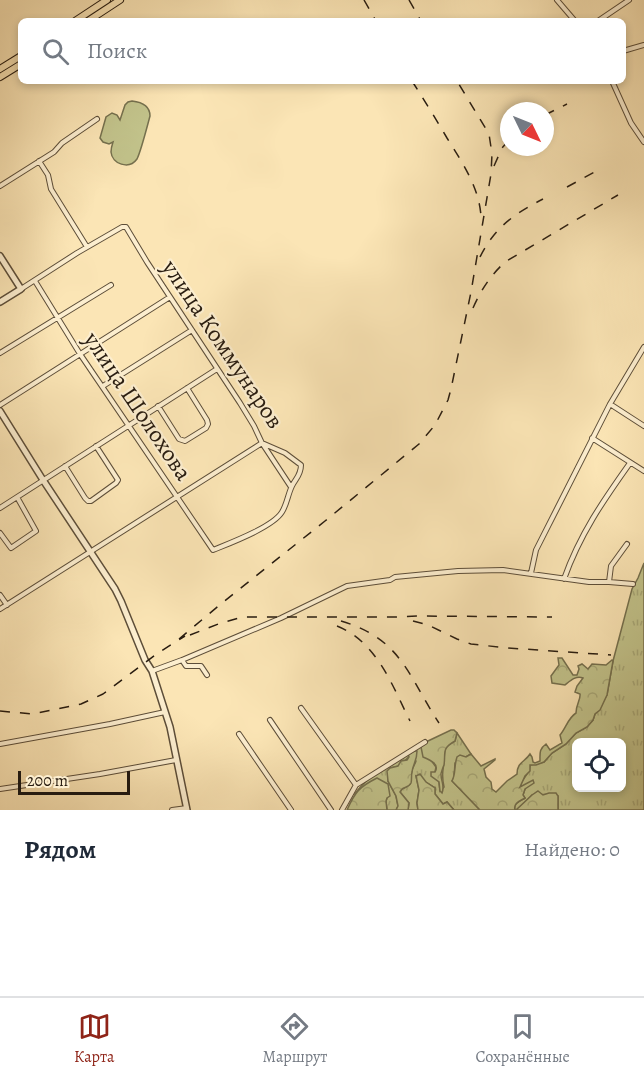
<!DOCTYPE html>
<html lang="ru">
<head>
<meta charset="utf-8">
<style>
  body { margin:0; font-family:Alegreya,serif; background:#f2f2f3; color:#1f2937 }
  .controls { position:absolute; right:18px; bottom:18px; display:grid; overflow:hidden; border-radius:9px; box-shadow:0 3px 9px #0003 }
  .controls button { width:54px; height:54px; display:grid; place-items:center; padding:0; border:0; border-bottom:2px solid #e0e1e3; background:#fff; color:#1f2937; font:30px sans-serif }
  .compass { position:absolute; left:500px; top:102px; width:54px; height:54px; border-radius:50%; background:#fff; box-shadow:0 3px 9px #0003; rotate:133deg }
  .scale { position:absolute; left:18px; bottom:15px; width:112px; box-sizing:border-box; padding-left:6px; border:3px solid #281c10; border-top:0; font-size:16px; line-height:21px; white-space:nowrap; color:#281c10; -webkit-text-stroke:4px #fceecf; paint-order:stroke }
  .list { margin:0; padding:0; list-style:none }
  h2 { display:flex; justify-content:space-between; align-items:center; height:78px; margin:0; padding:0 24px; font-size:26px }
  h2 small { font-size:20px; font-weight:400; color:#747a83 }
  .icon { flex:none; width:33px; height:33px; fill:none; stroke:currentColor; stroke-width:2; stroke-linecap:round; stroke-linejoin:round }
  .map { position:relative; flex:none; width:644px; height:810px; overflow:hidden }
  .search { position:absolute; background:#fff; box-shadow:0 3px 9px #0003; left:18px; right:18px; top:18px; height:66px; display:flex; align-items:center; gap:15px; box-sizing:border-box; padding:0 21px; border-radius:9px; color:#747a83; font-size:22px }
  .sheet { height:186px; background:#fff }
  nav { display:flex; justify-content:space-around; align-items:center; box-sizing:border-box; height:84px; border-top:2px solid #e0e1e3; background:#fff; font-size:16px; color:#747a83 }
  nav a { display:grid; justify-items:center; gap:3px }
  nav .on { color:#8f2418 }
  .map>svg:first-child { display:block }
</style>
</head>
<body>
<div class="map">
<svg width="644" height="810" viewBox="0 0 644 810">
  <defs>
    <pattern id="grass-tufts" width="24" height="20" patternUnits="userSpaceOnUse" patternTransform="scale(1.5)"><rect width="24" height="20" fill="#c2c38b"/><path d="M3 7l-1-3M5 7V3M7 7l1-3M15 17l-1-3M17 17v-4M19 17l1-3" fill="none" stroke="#a7a777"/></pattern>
    <pattern id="forest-crowns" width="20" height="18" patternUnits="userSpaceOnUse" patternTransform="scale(1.5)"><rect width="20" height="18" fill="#c2c38b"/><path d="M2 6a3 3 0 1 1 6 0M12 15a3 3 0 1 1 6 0" fill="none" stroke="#a7a777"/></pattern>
  </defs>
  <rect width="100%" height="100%" fill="#fbe5b5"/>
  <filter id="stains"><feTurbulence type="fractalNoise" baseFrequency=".00333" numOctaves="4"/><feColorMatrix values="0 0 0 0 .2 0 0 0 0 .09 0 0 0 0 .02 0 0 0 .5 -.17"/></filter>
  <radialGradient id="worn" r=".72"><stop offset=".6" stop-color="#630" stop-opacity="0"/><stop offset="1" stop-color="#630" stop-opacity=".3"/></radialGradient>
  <!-- grass -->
  <path fill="url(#grass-tufts)" stroke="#75704e" stroke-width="1.5" fill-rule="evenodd" d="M644,563V810H558V796C549,793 541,795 532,795L518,810H515C513,803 520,801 525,798L523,795L525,789L520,788C521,778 530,775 530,765L544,762L552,753L566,744L576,733L587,727L593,720L595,714L607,695L613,661L632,589L638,578ZM576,742H622V788H576Z
    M457,733L471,754L455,763L454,778L452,781L480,810H454L447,802L443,804L435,794V788L416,776L419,790L417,803L418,810H408L409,803L400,792L402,789C415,784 409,781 412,770C413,767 415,764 416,761L409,757L399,766L390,768L388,781L396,796L398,806L396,810H387L386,801L387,798L355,794C367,775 408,751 428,741L421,747L436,767L435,772L439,782L440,791L444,787C441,773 443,774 444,761C445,749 443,747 455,741Z"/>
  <!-- forest -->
  <path fill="url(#forest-crowns)" stroke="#75704e" stroke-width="1.5" d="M558,658H562L573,675H577L579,669L578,666L582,664L588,669L592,664L606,665L612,660L613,661L607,695L600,710L595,714L593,720L587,727L576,733L566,744L552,753L544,762L536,765H530V771L525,776L520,787L533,780L534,783L525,789L523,795L525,798C520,801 513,803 515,810H480L452,781C456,774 454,765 457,757L460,755L466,757L471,754L481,766L495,759V760L484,769L486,777L491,782L492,789L496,792L507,781L517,774C517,762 525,762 530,754L532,757L533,762L535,763L540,761C540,753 539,749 546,744L550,750L562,743L560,735C566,728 568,718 576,713C576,704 581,699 580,694L575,692L577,686L583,678C576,675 570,681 565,685L552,683L551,676L559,665Z
    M451,730H454L457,733L455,741C441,749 446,752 444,765C443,767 441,773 441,774C441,782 445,785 442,793L440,791L439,782L431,776V772H435C440,764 430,760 423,757L421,747L428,741Z
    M414,751H417C417,761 413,764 412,772C411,776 412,780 411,783C409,787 405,787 402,789L400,792L409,803L408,810H396L398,806L396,796L388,781L387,771L390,768L398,766L401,761L407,760L409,757L408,754Z
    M420,774L426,782L435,788V794L443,804L447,802L454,810H418L417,803L419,790L416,776Z
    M377,778L388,784L390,796L387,798L386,801L387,810H347C355,792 359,787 377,778Z
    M538,791L543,795L549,793H556L558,796V810H516L532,795Z"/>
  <!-- pitch -->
  <path fill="#c2c38b" stroke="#75704e" stroke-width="1.5" d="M132,101C141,102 150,106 150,116C147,127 141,151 137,159C129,170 112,164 111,152C111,149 112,145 113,142L109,144L103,142L100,138L106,117L112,113L117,115L120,120L125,105L128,102Z"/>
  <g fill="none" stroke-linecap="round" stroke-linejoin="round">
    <defs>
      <path id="minor" d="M557,0L575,21
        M598,21L629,0
        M623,51L644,45
        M612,81L631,123L644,142
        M39,161L48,175L51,189L87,247
        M0,186L54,152L62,143L97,119
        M21,289L77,253L122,227H126L147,262L240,403L254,426L262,443L285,453L301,465C301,475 296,478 292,486C288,494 287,504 282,512C273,527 230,543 213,550L80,354L35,281
        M0,353L111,285
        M103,386L192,330
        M610,404L644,426
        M0,405L170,297
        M158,406L179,439L185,441L206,428L208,424L207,420L187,388
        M592,438L644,471
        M65,466L85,498L88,501H91L116,483L118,480L96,446
        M0,508L217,369
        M0,533L11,548L36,531L17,497
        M531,573L536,550L610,404L644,347
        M564,579C580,534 603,501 630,463
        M609,582L611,566L627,544
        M0,595L7,605
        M0,609L262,443L291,487
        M182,660L186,666H201L207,675
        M152,671L182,660L281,618L347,586L390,580L395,577L458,571L503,570L589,582H609L633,584
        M301,708L356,785
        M270,720L331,810
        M239,734L291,810
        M0,744L110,724L165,712
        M0,789L100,774L176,760
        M172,810L187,808
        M342,810L356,785L425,742"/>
      <path id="tertiary" d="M0,256L21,289L0,302
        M0,411L43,480L115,589L121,601L145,660L152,671L170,727L187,810"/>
      <path id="primary" d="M75,21L107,0
        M88,21L120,0
        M0,69L21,56
        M0,77L21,64"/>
    </defs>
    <!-- minor casing -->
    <use href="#minor" stroke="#5d4e39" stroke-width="6"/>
    <!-- tertiary casing -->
    <use href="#tertiary" stroke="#5d4e39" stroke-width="8"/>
    <!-- primary casing -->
    <use href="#primary" stroke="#281c10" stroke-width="8"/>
    <!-- minor -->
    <use href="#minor" stroke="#fceecf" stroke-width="4"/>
    <!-- tertiary -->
    <use href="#tertiary" stroke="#fceecf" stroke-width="5"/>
    <!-- primary -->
    <use href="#primary" stroke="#fbe5b5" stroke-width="6"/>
    <!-- rail -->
    <path stroke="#281c10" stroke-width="1.5" stroke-dasharray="10 10" stroke-linecap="butt" d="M364,0L376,21
      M409,0L421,21
      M412,81C424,100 436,119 447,138C462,162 479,187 481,216
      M545,115L567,104
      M494,166L502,148L509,140
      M567,187L602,168
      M480,257C495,227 514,214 543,199
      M473,308C481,290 490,276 505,262L618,195
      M341,621C402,639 408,676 439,723
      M413,621L428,625L457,639L471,644L508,648L611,655
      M337,626C377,642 392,685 410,721
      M190,635L221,623L243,617H396L417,616L552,617
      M179,639L222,603L325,521L419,444L435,425L448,400L451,389L471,292L491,174L492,154L489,134L457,81
      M0,711L33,714L81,704L103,694L158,653L185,636"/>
  </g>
  <g text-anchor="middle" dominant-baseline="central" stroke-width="4.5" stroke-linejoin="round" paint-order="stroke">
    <!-- street labels -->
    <g font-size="24" fill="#281c10" stroke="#fceecf">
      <text transform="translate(223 344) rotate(56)">улица Коммунаров</text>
      <text transform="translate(138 406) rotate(56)">улица Шолохова</text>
    </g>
  </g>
  <rect width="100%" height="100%" filter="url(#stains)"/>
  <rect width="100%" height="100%" fill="url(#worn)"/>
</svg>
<div class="controls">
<button><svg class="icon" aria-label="locate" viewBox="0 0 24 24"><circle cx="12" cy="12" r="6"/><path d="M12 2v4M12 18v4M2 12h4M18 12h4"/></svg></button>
</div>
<svg class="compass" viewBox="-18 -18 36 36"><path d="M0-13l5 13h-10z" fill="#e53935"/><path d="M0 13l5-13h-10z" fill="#747a83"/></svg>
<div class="scale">200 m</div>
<div class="search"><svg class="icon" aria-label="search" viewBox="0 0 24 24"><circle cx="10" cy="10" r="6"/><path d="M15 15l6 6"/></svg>Поиск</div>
</div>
<section class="sheet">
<h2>Рядом<small>Найдено: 0</small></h2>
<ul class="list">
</ul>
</section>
<nav>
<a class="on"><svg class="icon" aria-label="map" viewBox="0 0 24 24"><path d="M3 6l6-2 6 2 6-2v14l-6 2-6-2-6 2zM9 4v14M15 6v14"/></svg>Карта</a>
<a><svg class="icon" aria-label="directions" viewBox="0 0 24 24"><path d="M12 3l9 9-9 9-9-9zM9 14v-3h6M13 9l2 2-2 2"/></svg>Маршрут</a>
<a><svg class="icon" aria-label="saved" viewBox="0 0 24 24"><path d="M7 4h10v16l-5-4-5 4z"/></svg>Сохранённые</a>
</nav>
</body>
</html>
